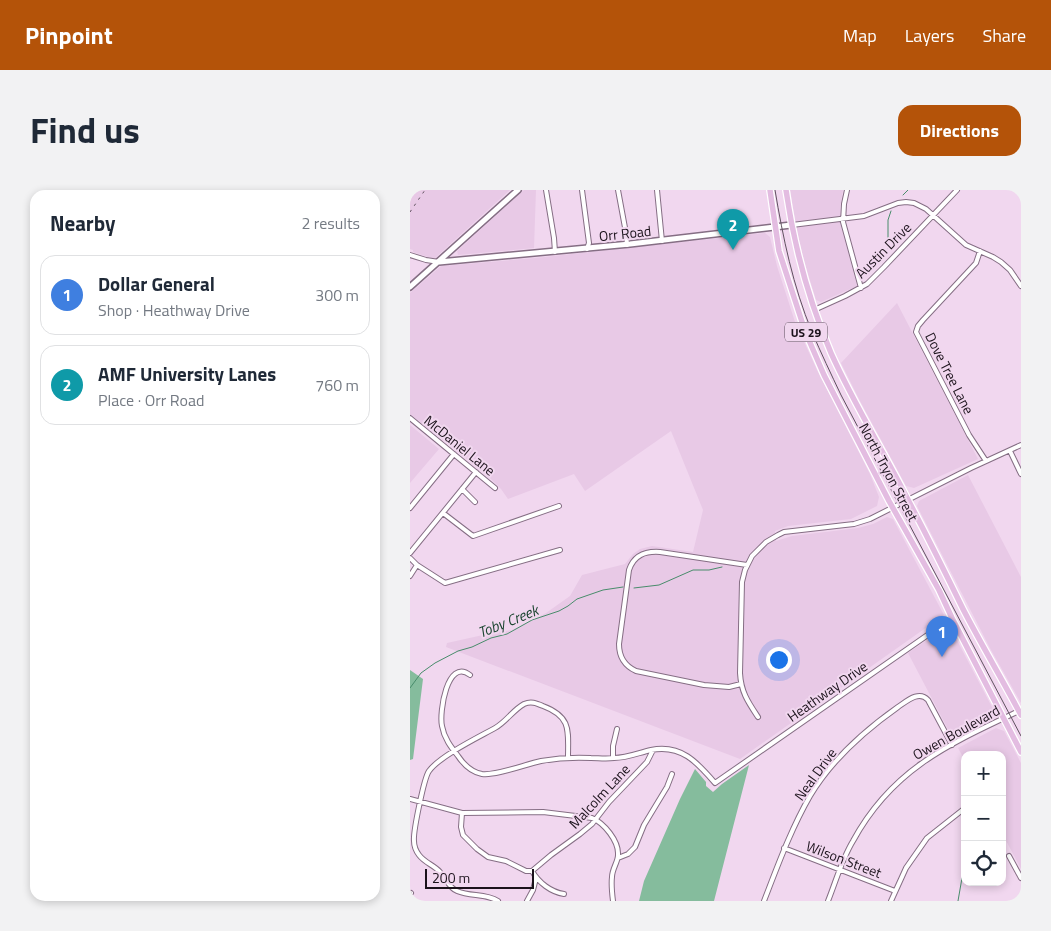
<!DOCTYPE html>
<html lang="en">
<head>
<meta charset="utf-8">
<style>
  body { margin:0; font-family:"Titillium Web",sans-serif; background:#f2f2f3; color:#1f2937 }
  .controls { position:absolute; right:15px; bottom:15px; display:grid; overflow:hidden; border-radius:10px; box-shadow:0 2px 8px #0003 }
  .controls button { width:45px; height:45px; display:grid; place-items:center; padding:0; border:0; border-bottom:1px solid #e0e1e3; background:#fff; color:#1f2937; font:25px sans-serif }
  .scale { position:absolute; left:15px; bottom:12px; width:109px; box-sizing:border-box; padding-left:5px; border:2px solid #1b121b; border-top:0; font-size:14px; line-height:18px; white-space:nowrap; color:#1b121b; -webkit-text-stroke:4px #f1d7ef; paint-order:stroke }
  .you { position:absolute; left:368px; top:469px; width:18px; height:18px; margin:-12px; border:4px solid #fff; border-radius:50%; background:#1a73e8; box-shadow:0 0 0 8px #1a73e833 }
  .badge { display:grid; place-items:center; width:32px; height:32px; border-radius:50%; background:#b45309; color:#fff; font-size:16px; font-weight:700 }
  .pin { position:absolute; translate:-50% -41px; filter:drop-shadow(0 1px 2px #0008) }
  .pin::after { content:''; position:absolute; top:26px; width:18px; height:15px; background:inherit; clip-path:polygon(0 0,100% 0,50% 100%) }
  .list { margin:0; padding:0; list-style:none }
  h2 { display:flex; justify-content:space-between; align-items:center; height:65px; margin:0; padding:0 20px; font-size:21px }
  h2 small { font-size:16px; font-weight:400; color:#747a83 }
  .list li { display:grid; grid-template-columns:32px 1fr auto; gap:15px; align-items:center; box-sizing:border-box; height:80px; margin:0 10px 10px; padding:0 10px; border:1px solid #e0e1e3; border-radius:15px }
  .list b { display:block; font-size:19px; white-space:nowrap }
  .list p { margin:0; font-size:16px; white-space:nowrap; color:#747a83 }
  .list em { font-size:16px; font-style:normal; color:#747a83 }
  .icon { flex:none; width:28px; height:28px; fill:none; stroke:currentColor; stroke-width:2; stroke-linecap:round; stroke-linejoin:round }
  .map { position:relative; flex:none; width:611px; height:711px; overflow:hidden; border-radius:15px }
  header { display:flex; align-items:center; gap:30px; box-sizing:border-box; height:70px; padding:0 25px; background:#b45309; color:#fff }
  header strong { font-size:24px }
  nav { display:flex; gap:28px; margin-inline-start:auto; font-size:18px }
  .intro { display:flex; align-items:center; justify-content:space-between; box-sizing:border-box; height:120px; padding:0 30px }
  h1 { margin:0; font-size:35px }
  .button { padding:12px 22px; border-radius:15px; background:#b45309; color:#fff; font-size:18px; font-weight:700 }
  main { display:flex; gap:30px; padding:0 30px }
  aside { flex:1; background:#fff; border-radius:15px; box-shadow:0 2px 8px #0003 }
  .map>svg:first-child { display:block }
</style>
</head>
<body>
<header>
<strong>Pinpoint</strong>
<nav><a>Map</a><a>Layers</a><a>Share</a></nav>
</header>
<div class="intro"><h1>Find us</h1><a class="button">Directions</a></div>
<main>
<aside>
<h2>Nearby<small>2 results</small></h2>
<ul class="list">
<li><span class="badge" style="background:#3f7fe0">1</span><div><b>Dollar General</b><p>Shop · Heathway Drive</p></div><em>300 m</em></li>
<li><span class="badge" style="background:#0f9aa8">2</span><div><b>AMF University Lanes</b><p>Place · Orr Road</p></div><em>760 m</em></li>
</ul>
</aside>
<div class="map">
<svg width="611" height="711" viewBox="0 0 611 711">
  <rect width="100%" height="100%" fill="#f1d7ef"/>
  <!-- built -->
  <path fill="#e8c9e6" d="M0,0H100L24,69L3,62V60L0,59Z
    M114,0H126L124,58L48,65L47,61Z
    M380,0H433L430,18L431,36L447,96L411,112L406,110L394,71L387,41Z
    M355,43L360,47L367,76L385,132L407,180L460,284L469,307L467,316L441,329L378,336L365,341L366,351L382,346L448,338L463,334L477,327L483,329L534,425L330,569L36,457L37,453L82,443L102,440L136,423L160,406L172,385L215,374L223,364L230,359L242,356L283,362L293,320L261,241L175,301L164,284L98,309L91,299L79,287L0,224V103L31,76L125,68Z
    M487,113L568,269L504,298L496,296L450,211L431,173Z
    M0,235L29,259L0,293Z
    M558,285L611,387V513L581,460L507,316L509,311Z
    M539,435L583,519L584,525L542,547L498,463Z
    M586,538L594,541L611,573V679L592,643V565H555V571L548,558Z"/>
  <!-- green -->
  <path fill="#85bc9d" d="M0,480L13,489L3,569L0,570Z
    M339,575L304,711H229L234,691L270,609L285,579L296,592V596L303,602L312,594Z"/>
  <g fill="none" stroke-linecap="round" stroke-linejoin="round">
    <!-- stream -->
    <path stroke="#488c6b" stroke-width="1" d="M493,5L498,0
      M478,58V30L481,21
      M224,398L249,395L283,380H299L312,377
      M0,498L11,483L25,473L48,461L62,457L81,448L97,444L122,430L149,421L158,416L167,409L193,400L213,397
      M548,711L552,688"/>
    <defs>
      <path id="street" d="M136,0L144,48L145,62
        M172,0L179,53L177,59
        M208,0L216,43L217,55
        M247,0L252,51
        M437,0L434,14L433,32L451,98
        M382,35L454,26L488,13L496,12L504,13L516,19L556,55L583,67L591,72L600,80L611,96
        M570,61L566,73L513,130L508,136L506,142L559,245L576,271
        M0,65L16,70L29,72
        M404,120L435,106L457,94L474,77L547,0
        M0,228L85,298
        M600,261L611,284
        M52,299L65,312
        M0,318L44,264
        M33,323L63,346L149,316
        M0,363L66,282
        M0,368L7,375L35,393L150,360
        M0,386L7,375
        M60,485C37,467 29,523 32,536C34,548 41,557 48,566C54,575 61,582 72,584C86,586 116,574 131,571C148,568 164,567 181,568C188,568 196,569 204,568C217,568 228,563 241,560C271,554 287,572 305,593L542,428
        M331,494L319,497L294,495L226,481C215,476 209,467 209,454L219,380C224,365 235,361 250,362L337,375
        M348,527C338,512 331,502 330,483L332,392L335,380L342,366L356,352L368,345L374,342L435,335L444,334L460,329L561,278L611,255
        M203,568V556L207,539
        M0,609L52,623L133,622L182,628C194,633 209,651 208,665C208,672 202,679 202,687C201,695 202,703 203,711
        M52,623L51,637L53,645L67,659L78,667L96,671L116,681H122
        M374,658L485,701
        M599,666L611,688
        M208,668L218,664L225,657L234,635L257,597L262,584
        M122,681L141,665L170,644L182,634L199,612L237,572L243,560
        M122,681C129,693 141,702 154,704
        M0,704L1,703
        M88,711C75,703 61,707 47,701C39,698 36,688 30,682C24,675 15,673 9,665C6,661 4,656 4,651C3,642 14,588 19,581C30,566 67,548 85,538C96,532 103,520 114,514C121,511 126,513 133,516C162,527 158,541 158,568
        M117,711L123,700L126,688
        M354,711C368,675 381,639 400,606C422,569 454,541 488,517C497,511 509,500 518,510L542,555
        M418,711C426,691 432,669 443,651C482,579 539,554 609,521
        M481,711L496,678L517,648L555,618"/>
      <path id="secondary" d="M29,72L220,54L381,35
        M0,97L108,0"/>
      <path id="primary" d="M360,0L369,61L395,141L414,185L479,311L529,400L542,428L611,562
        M376,0C384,56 399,111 421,163C443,212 471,257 495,304C515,342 534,380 553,419C571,454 592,489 611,525"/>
    </defs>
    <!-- street casing -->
    <use href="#street" stroke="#856e84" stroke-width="6"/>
    <!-- secondary casing -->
    <use href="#secondary" stroke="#856e84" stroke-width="8"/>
    <!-- primary casing -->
    <use href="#primary" stroke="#fff" stroke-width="8"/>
    <!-- street -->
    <use href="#street" stroke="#fff" stroke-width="4"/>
    <!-- secondary -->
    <use href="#secondary" stroke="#fff" stroke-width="5"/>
    <!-- primary -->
    <use href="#primary" stroke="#e3bce1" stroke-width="5.5"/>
    <!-- tram -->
    <path stroke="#5f515f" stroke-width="1" d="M365,0C373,48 383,96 402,142C411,163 421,184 431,205L611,546"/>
    <!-- rail -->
    <path stroke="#5f515f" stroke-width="1" stroke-dasharray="2.5 5" stroke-linecap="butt" d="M0,22L15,0"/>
  </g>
  <g text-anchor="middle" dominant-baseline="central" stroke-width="4" stroke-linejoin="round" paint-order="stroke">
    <!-- shield labels -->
    <rect fill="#f1d7ef" stroke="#5b4d5b" stroke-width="1" x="375" y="132.5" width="42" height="19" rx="4"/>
    <g font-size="12" font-weight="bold" fill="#1b121b">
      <text x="396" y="142">US 29</text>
    </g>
    <!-- street labels -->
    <g font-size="14" fill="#1b121b" stroke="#f1d7ef">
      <text transform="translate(215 43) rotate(-6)">Orr Road</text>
      <text transform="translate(473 60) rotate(-45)">Austin Drive</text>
      <text transform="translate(540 183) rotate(63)">Dove Tree Lane</text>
      <text transform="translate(50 255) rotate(39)">McDaniel Lane</text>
      <text transform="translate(479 282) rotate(62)">North Tryon Street</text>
      <text transform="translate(417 501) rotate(-35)">Heathway Drive</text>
      <text transform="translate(546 542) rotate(-29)">Owen Boulevard</text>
      <text transform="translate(405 584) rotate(-54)">Neal Drive</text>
      <text transform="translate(189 606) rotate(-47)">Malcolm Lane</text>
      <text transform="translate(434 669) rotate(21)">Wilson Street</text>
    </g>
    <!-- water labels -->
    <g font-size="15" font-style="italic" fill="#1b4530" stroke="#f1d7ef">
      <text transform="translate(98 431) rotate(-22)">Toby Creek</text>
    </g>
  </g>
</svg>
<div class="controls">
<button>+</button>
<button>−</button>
<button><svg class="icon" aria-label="locate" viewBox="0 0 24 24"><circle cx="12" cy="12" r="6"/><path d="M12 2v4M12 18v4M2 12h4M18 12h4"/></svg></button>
</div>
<div class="scale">200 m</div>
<div class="you"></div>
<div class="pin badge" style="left:532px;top:467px;background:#3f7fe0">1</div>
<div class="pin badge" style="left:323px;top:60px;background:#0f9aa8">2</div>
</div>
</main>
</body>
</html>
